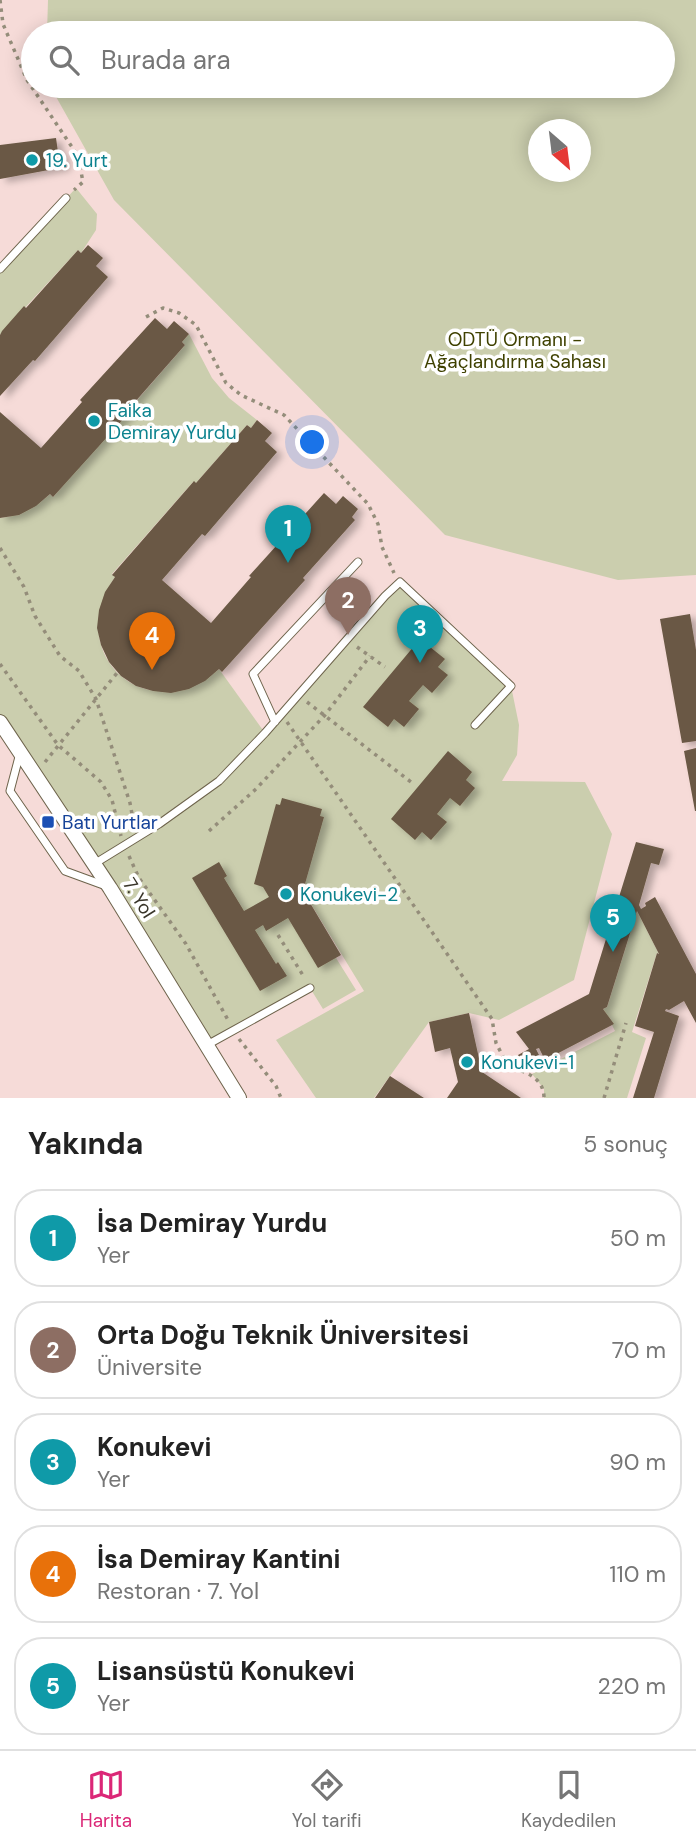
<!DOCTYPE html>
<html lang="tr">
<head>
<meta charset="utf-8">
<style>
  body { margin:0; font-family:"DM Sans",sans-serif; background:#f2f2f2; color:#222 }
  .compass { position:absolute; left:528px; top:119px; width:63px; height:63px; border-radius:50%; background:#fff; box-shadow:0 4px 18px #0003; rotate:152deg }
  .you { position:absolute; left:313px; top:443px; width:24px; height:24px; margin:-18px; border:5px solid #fff; border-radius:50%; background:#1a73e8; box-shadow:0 0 0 10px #1a73e833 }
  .badge { display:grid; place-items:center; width:46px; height:46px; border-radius:50%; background:#db2777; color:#fff; font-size:23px; font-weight:700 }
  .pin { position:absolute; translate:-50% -58px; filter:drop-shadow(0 2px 4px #0008) }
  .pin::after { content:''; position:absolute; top:37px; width:24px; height:21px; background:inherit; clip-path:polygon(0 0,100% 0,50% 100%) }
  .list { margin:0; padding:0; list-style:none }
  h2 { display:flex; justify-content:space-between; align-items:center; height:91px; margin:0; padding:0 28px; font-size:30px }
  h2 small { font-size:23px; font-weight:400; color:#767676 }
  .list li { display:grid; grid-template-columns:46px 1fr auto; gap:21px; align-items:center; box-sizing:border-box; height:98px; margin:0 14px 14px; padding:0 14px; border:2px solid #e0e0e0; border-radius:28px }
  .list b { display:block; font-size:26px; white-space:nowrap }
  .list p { margin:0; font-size:23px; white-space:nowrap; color:#767676 }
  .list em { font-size:23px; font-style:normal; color:#767676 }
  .icon { flex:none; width:38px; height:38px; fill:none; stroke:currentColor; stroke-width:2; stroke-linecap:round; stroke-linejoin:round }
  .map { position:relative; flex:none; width:696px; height:1098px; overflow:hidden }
  .search { position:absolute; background:#fff; box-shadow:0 4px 18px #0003; left:21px; right:21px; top:21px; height:77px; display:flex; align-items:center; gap:18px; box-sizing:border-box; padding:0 24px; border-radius:38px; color:#767676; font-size:26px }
  .sheet { height:651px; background:#fff }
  nav { display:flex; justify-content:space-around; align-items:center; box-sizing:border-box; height:98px; border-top:2px solid #e0e0e0; background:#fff; font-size:19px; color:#767676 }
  nav a { display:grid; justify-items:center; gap:4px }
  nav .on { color:#db2777 }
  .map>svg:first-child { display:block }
</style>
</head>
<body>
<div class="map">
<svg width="696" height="1098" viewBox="0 0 696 1098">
  <defs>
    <filter id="shadow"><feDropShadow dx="6" dy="3.5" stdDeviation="3.5" flood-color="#0004"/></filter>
  </defs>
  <rect width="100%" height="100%" fill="#f6ebd0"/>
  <!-- education -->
  <path fill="#f6dbd8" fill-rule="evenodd" d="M0,0H696V1098H0ZM33,33H663V86H33ZM538,130H580V172H538Z"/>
  <!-- green -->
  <path fill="#cbceae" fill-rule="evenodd" d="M48,0H696V575L618,580L445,535L114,200L50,86H663V33H47ZM538,130H580V172H538Z
    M76,188L97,214L96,230L81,253L78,250L0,335V269Z
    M189,334L212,378L229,398L257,420L251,428L247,425L196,483L193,482L112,574L115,577C62,655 147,730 219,669L265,733L400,582L511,686L519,725L517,755L502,781L585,782L612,834L574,980L499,1020L469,1013L429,1022L374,1098H316L276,1040L364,991L303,891L320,827L295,892L356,990L323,1009L310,988L207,1045L0,722V518C21,515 34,508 50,494L53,497L185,345L182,342Z
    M637,911L659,954L657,953L632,1032L646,1038L627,1098H544V1089L532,1074L615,1031L612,1025L613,1024L603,1009L607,1007Z"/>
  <!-- building -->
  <path fill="#6a5844" filter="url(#shadow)" d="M56,138L58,152L62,151L65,167L0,179V145Z
    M88,245L103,258L96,266L108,277L35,361L33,360L0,396V335L2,331L24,306L26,308L78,250L81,253Z
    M155,318L167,329L174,321L189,334L182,342L185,345L134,403L136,405L53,497L50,494L36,506L19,515L0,518V412L41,448L82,402L80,400Z
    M257,420L272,433L265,441L277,452L205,536L202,534L162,580L211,623L251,577L249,576L324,493L336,504L343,496L358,509L352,517L355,520L303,578L305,580L222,672L219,669L205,681L189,689L171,693L153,691L136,686L121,676L109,662L101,645L97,628L99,610L105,592L115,577L112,575L194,481L196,483L247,425L251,428Z
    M690,614L696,650V741L682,743L660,619Z
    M420,639L445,659L438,667L448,675L432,693L423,685L409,701L419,709L404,727L394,719L388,727L363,707Z
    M696,748V811H695L684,751Z
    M448,751L472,772L466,780L475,788L460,806L450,798L437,814L447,822L431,840L422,832L415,840L391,819Z
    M282,798L322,809L320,816L324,817L303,891L341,955L318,968L288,918L266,931L263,925L255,930L276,964L278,962L287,976L260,991L192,878L219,862L227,876L224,878L244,911L269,897L263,887L254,884L276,804L280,805Z
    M636,842L664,849L659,865L651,863L639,905L641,909L646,906L645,903L655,897L696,974V1023L684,1001L669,1010L666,1009L665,1011L679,1016L654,1098H633L654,1032L635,1026L657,953L659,954L637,911L607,1007L603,1009L614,1024L545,1060L539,1048L536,1049L539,1055L522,1063L518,1055L529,1049L516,1032L589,994Z
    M469,1013L482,1072L521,1098H447L458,1082L450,1048L435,1052L429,1022Z
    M390,1076L424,1098H375Z"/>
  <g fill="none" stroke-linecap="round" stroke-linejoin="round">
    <defs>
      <path id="service" d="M0,269L66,198
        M275,722L253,674L358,562
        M20,753L10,791L65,871L106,886
        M94,864L159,824L219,781L265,733L385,596L400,582L511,686L475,725
        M207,1045L310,988"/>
      <path id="minor" d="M0,722L110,888L239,1098"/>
    </defs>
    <!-- service casing -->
    <use href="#service" stroke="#6e644c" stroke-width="9"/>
    <!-- minor casing -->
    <use href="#minor" stroke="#6e644c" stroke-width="16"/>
    <!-- path -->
    <path stroke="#948d7a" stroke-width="3.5" stroke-dasharray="3.5 5" stroke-linecap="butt" d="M0,0L3,24L27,80L78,156L83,182L74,190
      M146,317L163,308L179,313L196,325L226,383L241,395L284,415L368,504L378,524L382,547L394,573
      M0,548L24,587L35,616L60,656L79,671L96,699L130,803L134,825
      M357,647L385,667
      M0,664L58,745L101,782L112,800L121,836
      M307,702L411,782
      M287,722L492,1019L496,1043L508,1066C525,1072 544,1077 544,1098
      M45,762L117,673
      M209,831L256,789L325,715L370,656
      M129,856L139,878L186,944L228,1020
      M278,935L304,977
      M239,1039L276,1086L281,1098
      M604,1098L626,1023"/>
    <!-- service -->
    <use href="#service" stroke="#fff" stroke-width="7"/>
    <!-- minor -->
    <use href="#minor" stroke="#fff" stroke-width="14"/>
  </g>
  <!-- markers -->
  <g fill="#0f9aa8" stroke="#fff" stroke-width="2.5">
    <circle cx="32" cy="160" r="7"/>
    <circle cx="94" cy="421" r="7"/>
    <circle cx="286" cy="894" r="7"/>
    <circle cx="467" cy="1062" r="7"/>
  </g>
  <rect fill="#1a4fb4" stroke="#fff" stroke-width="2.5" x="41" y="815" width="14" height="14" rx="3.5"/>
  <g text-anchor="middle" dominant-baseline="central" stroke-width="7" stroke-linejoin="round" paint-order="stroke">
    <!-- culture labels -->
    <g font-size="19" fill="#0d838f" stroke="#fff" text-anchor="start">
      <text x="46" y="160">19. Yurt</text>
      <text x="108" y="410">Faika<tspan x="108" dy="22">Demiray Yurdu</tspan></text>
      <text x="300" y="894">Konukevi-2</text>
      <text x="481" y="1062">Konukevi-1</text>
    </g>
    <!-- park labels -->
    <g font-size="19" fill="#3f4100" stroke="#fff">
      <text x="515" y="339">ODTÜ Ormanı -<tspan x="515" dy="22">Ağaçlandırma Sahası</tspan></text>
    </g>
    <!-- transit labels -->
    <g font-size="19" fill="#164399" stroke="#fff" text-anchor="start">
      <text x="62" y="822">Batı Yurtlar</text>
    </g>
    <!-- street labels -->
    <g font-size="19" fill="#39352a" stroke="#fff">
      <text transform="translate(139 898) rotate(58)">7. Yol</text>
    </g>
  </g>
</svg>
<svg class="compass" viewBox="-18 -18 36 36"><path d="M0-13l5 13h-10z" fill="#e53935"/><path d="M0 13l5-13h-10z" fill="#767676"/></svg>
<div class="you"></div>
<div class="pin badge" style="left:288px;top:563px;background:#0f9aa8">1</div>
<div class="pin badge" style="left:348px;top:635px;background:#8d6e63">2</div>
<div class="pin badge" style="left:420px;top:663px;background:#0f9aa8">3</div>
<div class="pin badge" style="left:152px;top:670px;background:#e8710a">4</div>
<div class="pin badge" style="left:613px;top:952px;background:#0f9aa8">5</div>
<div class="search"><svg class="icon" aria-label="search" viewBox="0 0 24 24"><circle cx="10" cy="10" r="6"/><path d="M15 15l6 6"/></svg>Burada ara</div>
</div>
<section class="sheet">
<h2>Yakında<small>5 sonuç</small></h2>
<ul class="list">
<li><span class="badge" style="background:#0f9aa8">1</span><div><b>İsa Demiray Yurdu</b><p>Yer</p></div><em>50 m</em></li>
<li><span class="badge" style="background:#8d6e63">2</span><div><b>Orta Doğu Teknik Üniversitesi</b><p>Üniversite</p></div><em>70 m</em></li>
<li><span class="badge" style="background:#0f9aa8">3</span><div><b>Konukevi</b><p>Yer</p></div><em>90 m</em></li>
<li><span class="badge" style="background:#e8710a">4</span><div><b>İsa Demiray Kantini</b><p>Restoran · 7. Yol</p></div><em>110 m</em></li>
<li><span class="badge" style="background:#0f9aa8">5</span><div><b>Lisansüstü Konukevi</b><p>Yer</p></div><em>220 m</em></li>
</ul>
</section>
<nav>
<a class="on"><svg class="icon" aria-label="map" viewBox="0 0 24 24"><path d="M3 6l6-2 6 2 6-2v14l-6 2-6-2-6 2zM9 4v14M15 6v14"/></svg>Harita</a>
<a><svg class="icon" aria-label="directions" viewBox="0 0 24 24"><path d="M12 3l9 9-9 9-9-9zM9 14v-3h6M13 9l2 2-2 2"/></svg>Yol tarifi</a>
<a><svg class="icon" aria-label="saved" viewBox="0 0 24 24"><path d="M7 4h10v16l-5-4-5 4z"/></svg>Kaydedilen</a>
</nav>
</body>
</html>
